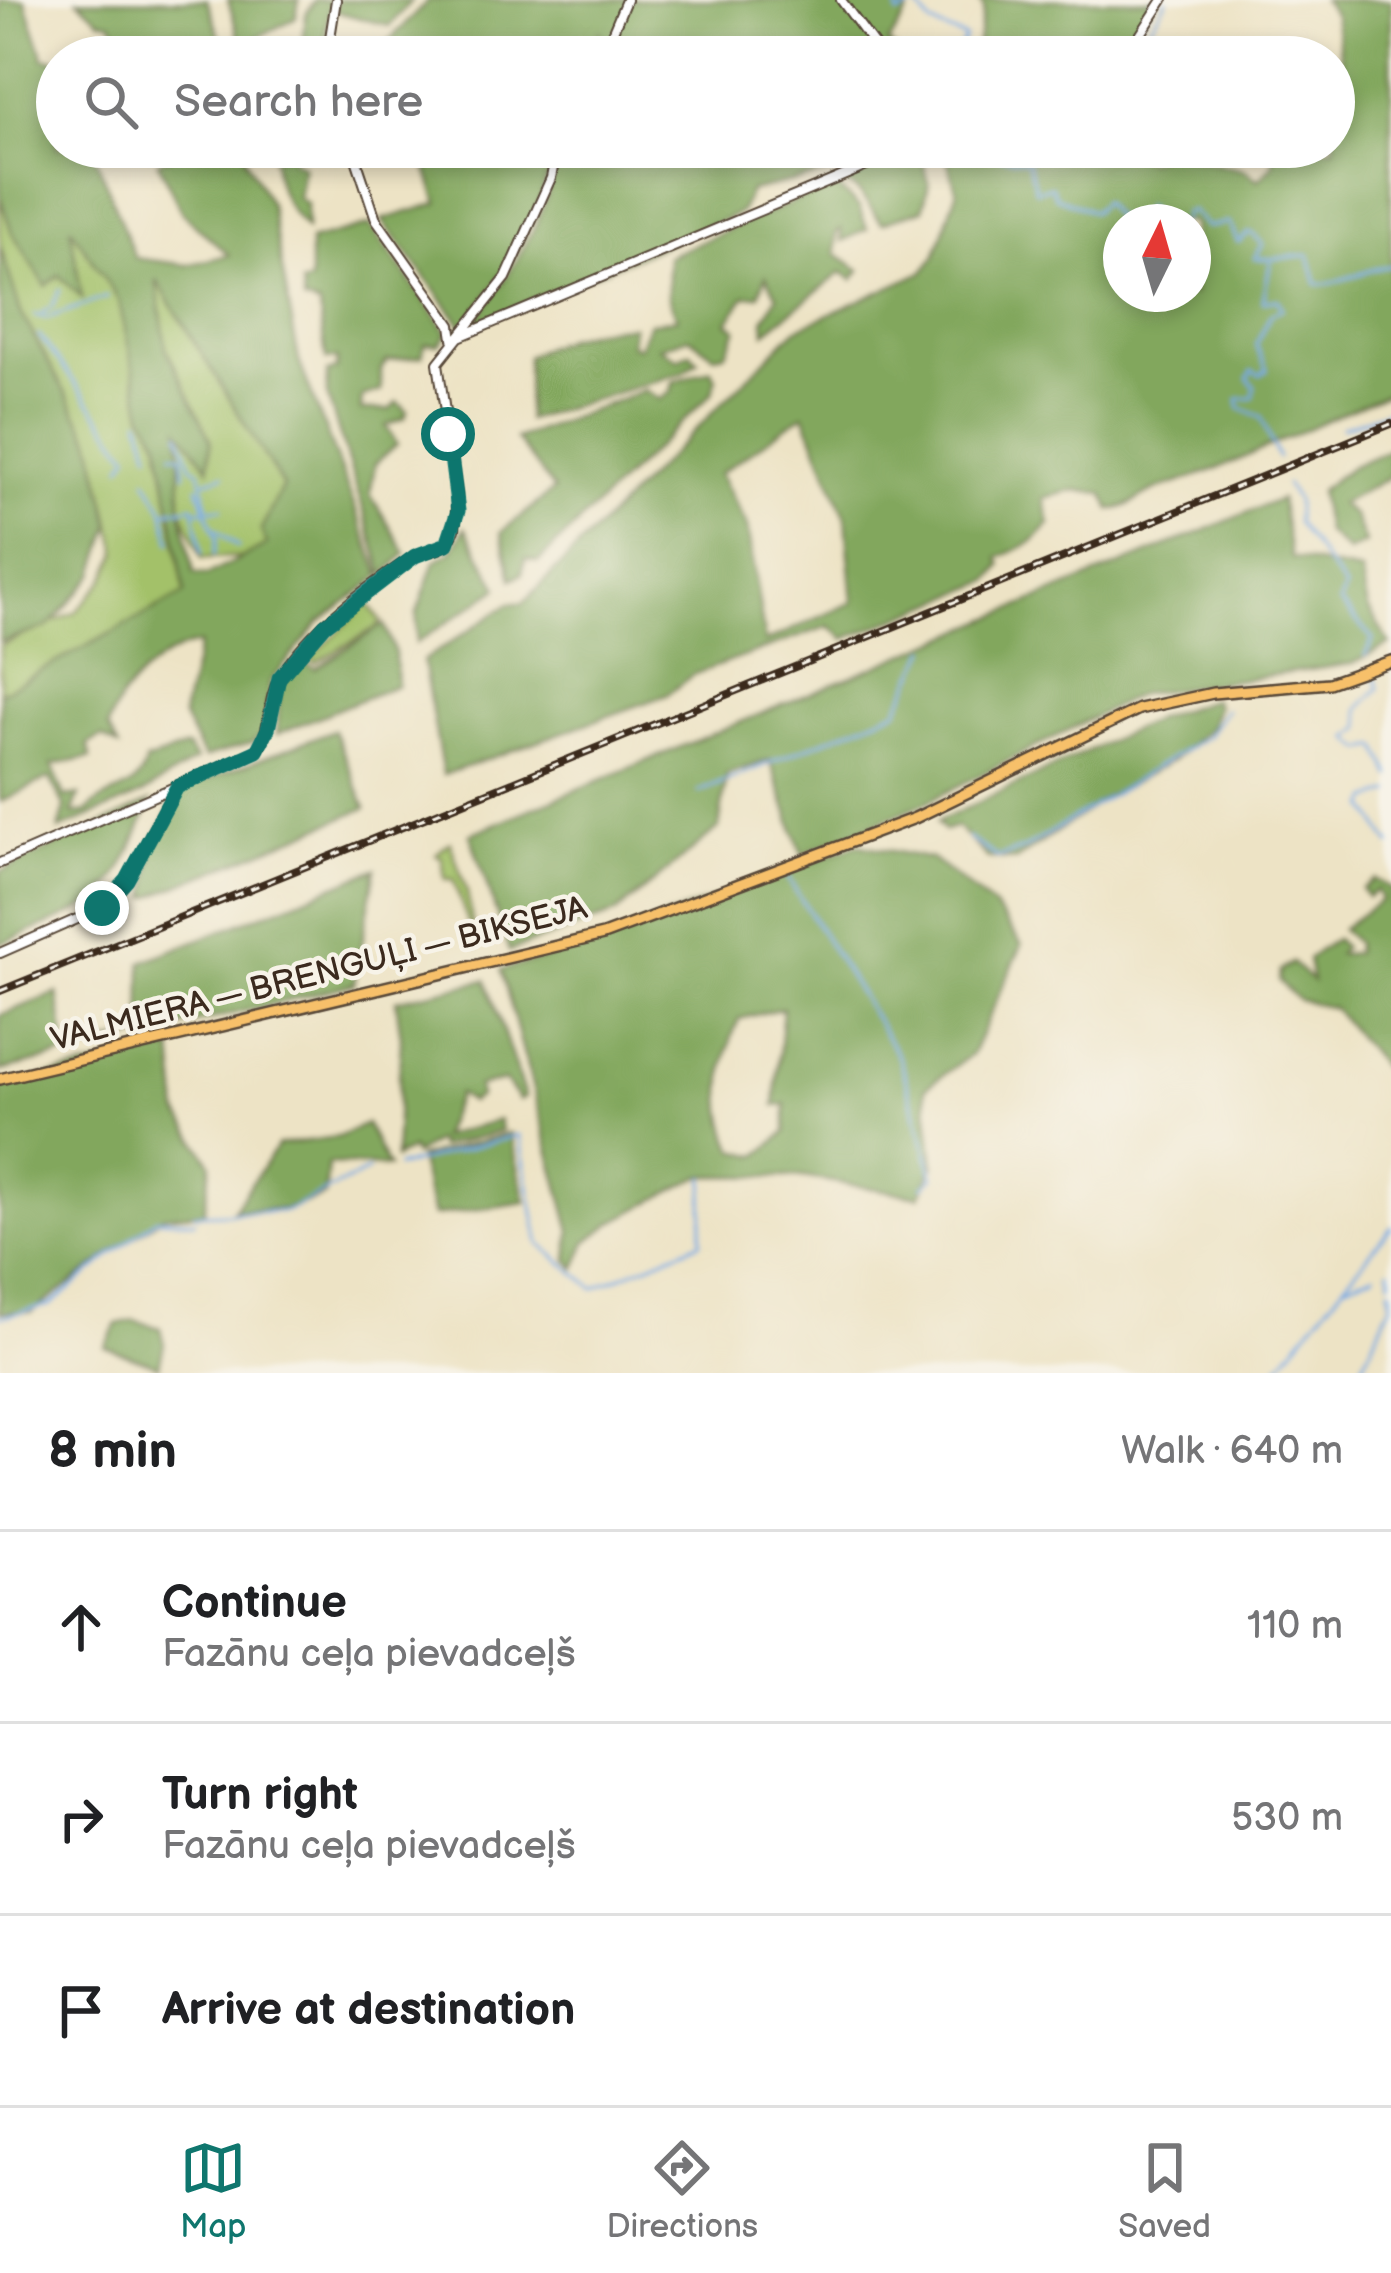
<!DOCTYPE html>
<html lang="en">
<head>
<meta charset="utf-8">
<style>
  body { margin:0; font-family:"Balsamiq Sans",sans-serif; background:#f2f2f2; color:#202124 }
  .compass { position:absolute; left:1103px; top:204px; width:108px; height:108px; border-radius:50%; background:#fff; box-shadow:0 6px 18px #0003; rotate:5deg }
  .stop { position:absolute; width:36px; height:36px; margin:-27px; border:9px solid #0f766e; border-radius:50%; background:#fff }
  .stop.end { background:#0f766e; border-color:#fff; box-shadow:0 3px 12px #0008 }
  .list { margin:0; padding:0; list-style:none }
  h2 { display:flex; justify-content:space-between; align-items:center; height:156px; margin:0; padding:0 48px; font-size:51px }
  h2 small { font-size:39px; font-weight:400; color:#757577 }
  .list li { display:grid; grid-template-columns:78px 1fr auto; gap:36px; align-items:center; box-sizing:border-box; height:192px; padding:0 48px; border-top:3px solid #e0e0e0 }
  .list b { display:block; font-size:45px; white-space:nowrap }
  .list p { margin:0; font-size:39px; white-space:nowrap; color:#757577 }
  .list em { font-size:39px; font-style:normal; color:#757577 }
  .icon { flex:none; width:66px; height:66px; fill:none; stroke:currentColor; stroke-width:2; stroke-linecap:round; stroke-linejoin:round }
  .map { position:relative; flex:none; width:1391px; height:1373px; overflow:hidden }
  .search { position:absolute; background:#fff; box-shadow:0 6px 18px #0003; left:36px; right:36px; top:36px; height:132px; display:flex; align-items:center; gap:30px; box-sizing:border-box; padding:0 42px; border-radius:66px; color:#757577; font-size:45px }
  .sheet { height:732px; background:#fff }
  nav { display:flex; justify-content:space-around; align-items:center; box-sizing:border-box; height:168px; border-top:3px solid #e0e0e0; background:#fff; font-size:33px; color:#757577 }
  nav a { display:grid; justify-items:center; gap:6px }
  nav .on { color:#0f766e }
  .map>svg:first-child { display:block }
</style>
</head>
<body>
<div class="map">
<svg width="1391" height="1373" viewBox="0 0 1391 1373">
  <rect width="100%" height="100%" fill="#f7f3e8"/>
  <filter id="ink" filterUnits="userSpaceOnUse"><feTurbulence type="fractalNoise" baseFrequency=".00833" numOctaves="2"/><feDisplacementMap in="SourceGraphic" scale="24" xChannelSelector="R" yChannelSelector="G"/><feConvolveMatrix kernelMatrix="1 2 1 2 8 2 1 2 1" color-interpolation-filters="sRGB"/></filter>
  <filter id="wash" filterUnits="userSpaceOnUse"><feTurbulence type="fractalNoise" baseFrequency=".004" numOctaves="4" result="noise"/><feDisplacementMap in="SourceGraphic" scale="48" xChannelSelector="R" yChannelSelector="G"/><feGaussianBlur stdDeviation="2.7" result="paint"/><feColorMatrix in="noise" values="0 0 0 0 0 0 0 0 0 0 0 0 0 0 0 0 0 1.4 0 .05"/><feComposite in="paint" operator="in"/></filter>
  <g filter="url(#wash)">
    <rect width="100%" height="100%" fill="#ede3c5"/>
    <!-- green -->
    <path fill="#a3c169" stroke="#6f7644" stroke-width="3" d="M0,197L12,233L47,285L59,274L81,295L68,223L119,301L143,413L159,440L185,594L0,693V646L76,612L105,579L118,552L91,439L21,313L0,246Z
      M154,276L283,486L261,530L268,544L247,557L202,558L181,508L177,435L180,428L204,462L211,440L166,348Z
      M368,603L381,621L377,627L315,663L310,659Z
      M450,842L467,892L477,949L453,879H445L442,858L436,854Z"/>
    <!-- forest -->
    <path fill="#82a75d" stroke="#5e683e" stroke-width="3" fill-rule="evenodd" d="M0,0H25L44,58L57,60V147H92L135,258L188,265L229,255L182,213L158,162L194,147H246L245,158L270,204L299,361L381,576L320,622L270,682L264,731L252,743L204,758L182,716L199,644C162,649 117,691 108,728L118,746L102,737L88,744L91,758L52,765L65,797L79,795L72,814L87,812C107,788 138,797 146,761L187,747L196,760L141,795L59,830L65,808L50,778L0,802V693L185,593L159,440L143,413L119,301L70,226L82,298L59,275L46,286L12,232L0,197ZM156,279L283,486L261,530L267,545L207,575L194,573L181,508L180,429L209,468L211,440L166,348Z
      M78,0H207L227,57H134L111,22L100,20Z
      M228,0H299L296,18L241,45Z
      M315,0H330L323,57H255L278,42L303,43L306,14Z
      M338,0H412L389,26L334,11Z
      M429,0H902L908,13L888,44L908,57H603L607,45L600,33L596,57H392L387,43Z
      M979,0H1155L1118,57H975L984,8Z
      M1323,0H1391V392C1313,423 1241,465 1161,488C1143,493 1129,509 1111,510L1104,494L1076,490L1044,498L1050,524L1033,542L999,558L1002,565L990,581L845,639L829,626L692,675L667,695L443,775L423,661L510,603H523L796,329L923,272L935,257L957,192L945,152L1119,147L1148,161L1166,152L1245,170L1258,180L1273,165L1274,147H1334V74L1345,82L1334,15ZM1121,222H1193V294H1121ZM804,414L846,518L853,602L765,642L747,526L719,474Z
      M281,147H296L292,160L303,166L298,198L306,203V229C286,208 275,186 273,158L284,155Z
      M420,147H556C539,216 508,273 463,327L382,220L438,203Z
      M560,147H872L840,171L750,191L740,213L471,326C513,273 548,215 560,147Z
      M920,152L929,183L923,209L882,223L858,191L842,181Z
      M834,184L859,207L867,229L842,241L841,229L836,233V254L860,270L853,280L842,272L765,332L764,320L777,296L766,276L759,295L745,296L728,322L737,329L726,353L714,355L689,337L660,347L678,359L690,352L698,361L682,373L527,420V356C565,337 591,327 633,326L631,345L639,347L649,323L677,318L668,297V256Z
      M370,225L448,333L439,344H425L422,356L387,361L381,369V391L362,397L361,410H389L398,402L407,411L405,418L386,426L397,444L375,464L370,494L406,553L384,575L327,395L328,372L337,369V359H326L319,306L304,301L302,284L310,282V241Z
      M0,246L21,313L91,439L111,525L95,574L48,627L0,642Z
      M711,369L716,378L712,393L552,549L538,562L525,558L522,574L512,579L501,532L554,490L516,439L645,390L660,399L671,392L673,382Z
      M1391,449V476L1340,504L1354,516L1365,543L1348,552L1326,532L1319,491L1352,466Z
      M1280,499L1291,558L1361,572L1368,608L1390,644L1351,664L1139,694L925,803L802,854L770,760L727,774L719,828L615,914L509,951L470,834Z
      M465,528L499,588L416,643L417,613L435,561L451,552Z
      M384,624L395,653L397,685L277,734L280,682L300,659L315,669Z
      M1213,699L1217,706L1211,726L1173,760L1105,798L1016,860L988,858L957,827L944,831L937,822L1158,718Z
      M334,730L366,808L148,898L154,840L181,790Z
      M150,802C110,910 103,901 0,944V872Z
      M857,844L932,859L994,907L1022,945L972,1054L925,1088L934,1166L920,1196L803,1177L701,1176L613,1222L587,1242L576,1268L568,1260L571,1231L501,970L588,947ZM783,1008L775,1106L786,1104V1132L758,1156L735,1150C715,1109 720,1061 739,1019Z
      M376,869L354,984L0,1071V1015L58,993L67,1054L141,1035L142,962Z
      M1375,879L1391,888V1078L1333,1008L1298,1000L1279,981L1280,971L1292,963L1312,981L1308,959L1335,939L1343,947L1338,954L1355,953L1356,943L1341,929L1381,900L1377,890L1367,897L1362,889Z
      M486,980L525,1097L519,1100L505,1081L478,1086L479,1096L470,1102L458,1094L441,1137L499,1120L501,1131L439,1147L436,1141L414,1155L411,1149L395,1158L401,1038L396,1000Z
      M173,1049L179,1113L211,1163L204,1212L163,1216L32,1312H0V1086Z
      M366,1124L388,1167L328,1164L325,1196L287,1209L233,1210L278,1145L338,1137Z
      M510,1133L526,1202L433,1216L418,1158Z
      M134,1320L160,1328L164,1344L159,1366L105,1347L117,1324Z"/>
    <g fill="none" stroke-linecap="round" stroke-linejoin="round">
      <!-- stream -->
      <path stroke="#77aae3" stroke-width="3" d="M897,0L898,15L917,5L931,24L965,38L959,51L963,57
        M986,57L996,45L1005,44L1001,57
        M1118,57L1155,0
        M1131,57L1167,0
        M991,147L999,156L1027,161L1036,191L1052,186L1055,196L1093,212L1102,202L1121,224
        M1143,222L1145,207L1159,222
        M1182,222L1184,213L1191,211L1207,227L1229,223L1238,242L1250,232L1263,244L1255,258L1271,259L1263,301L1278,299L1282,309L1271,314L1256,345L1267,370L1260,375L1252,371L1248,379L1255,387L1253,398L1238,399L1240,408L1261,417L1278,458
        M1271,259L1309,255L1317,284C1346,283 1362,269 1391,266
        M42,313L52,307L60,289
        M34,315L47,318L107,297
        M39,335L129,455L122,466
        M140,419L150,453
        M1342,427L1391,410
        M180,433L191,465L200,471L207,506
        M172,453L184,455
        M182,456L185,474
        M146,479L163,508L171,542
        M203,481L224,475
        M1286,484L1296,501V522L1345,588L1340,603L1373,639L1365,656
        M198,487L217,539L214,555
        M195,510L222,508
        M164,512L194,506L202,553
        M215,529L238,547
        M1374,675L1379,688L1359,709L1362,728L1350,738L1363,750L1378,746L1391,776
        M699,792L897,710L928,649
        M1391,792L1370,800L1367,807L1391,845
        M968,838L998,858L1024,849L1207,736L1226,710
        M786,875L900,1059L934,1177L923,1187
        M397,1167L519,1135L540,1244L594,1288L701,1242L705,1177
        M194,1214L286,1211L368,1171
        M1389,1269L1390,1281
        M1346,1284L1375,1274
        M0,1317L50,1305L156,1219L195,1221
        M1273,1373L1391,1227
        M1359,1373L1391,1304L1390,1288"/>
    </g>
  </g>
  <g filter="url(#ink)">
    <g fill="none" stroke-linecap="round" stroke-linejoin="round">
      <defs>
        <path id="minor" d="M841,0L883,57
          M327,57L336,0
          M602,57L626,0
          M1126,57L1163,0
          M352,147L376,219L451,325L453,339
          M454,339L912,147
          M0,863L257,751C272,728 266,701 279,679C307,630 366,587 413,557C424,550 437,553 447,544L455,530L457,495L438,363L506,278L551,178L557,147
          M0,953L102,908L127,880L174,791"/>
        <path id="major" d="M0,1079L603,935L915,818L1139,709L1213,693L1329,683L1391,661"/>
      </defs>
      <!-- minor casing -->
      <use href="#minor" stroke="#564637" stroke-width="12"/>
      <!-- major casing -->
      <use href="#major" stroke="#564637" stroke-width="14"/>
      <!-- minor -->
      <use href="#minor" stroke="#fff" stroke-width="8"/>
      <!-- major -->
      <use href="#major" stroke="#f7c06b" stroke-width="9"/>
      <defs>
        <path id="rail" d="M0,991L1391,424"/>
      </defs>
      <!-- rail casing -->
      <use href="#rail" stroke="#3b2a1e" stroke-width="8"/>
      <!-- rail -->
      <use href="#rail" stroke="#f7f3e8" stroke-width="3" stroke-dasharray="9" stroke-linecap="butt"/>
    </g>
  </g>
  <g fill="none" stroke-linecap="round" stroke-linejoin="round" filter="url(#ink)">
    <!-- route -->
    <path stroke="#0f766e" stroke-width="15" d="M102,908L127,880L177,787L257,751L268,729L279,678L325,625L415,556L447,544L458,511L448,434"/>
  </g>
  <g text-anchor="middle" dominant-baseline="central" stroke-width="9" stroke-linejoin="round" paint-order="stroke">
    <!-- street labels -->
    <g font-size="33" fill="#3b2a1e" stroke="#f7f3e8">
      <text transform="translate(319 974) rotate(-14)">VALMIERA — BRENGUĻI — BIKSEJA</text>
    </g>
  </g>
</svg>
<svg class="compass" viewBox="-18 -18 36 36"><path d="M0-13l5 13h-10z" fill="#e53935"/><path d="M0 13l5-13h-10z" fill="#757577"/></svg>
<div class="stop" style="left:448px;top:434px"></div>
<div class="stop end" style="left:102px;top:908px"></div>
<div class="search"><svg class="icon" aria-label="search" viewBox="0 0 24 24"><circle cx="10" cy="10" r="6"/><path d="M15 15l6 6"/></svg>Search here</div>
</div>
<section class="sheet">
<h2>8 min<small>Walk · 640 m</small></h2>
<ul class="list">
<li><svg class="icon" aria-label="ahead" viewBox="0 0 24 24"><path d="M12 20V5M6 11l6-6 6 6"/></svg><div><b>Continue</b><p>Fazānu ceļa pievadceļš</p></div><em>110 m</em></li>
<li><svg class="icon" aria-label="right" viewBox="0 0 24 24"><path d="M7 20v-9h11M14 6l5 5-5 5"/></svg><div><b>Turn right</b><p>Fazānu ceļa pievadceļš</p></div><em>530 m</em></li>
<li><svg class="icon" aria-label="arrive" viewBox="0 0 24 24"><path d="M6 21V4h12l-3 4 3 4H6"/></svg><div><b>Arrive at destination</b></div></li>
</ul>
</section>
<nav>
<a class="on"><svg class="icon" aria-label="map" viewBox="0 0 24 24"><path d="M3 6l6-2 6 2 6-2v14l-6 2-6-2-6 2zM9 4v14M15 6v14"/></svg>Map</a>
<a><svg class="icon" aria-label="directions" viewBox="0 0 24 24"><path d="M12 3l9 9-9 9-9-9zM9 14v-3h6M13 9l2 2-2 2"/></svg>Directions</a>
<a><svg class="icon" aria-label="saved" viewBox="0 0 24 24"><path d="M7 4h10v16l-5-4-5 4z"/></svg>Saved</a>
</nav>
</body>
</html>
